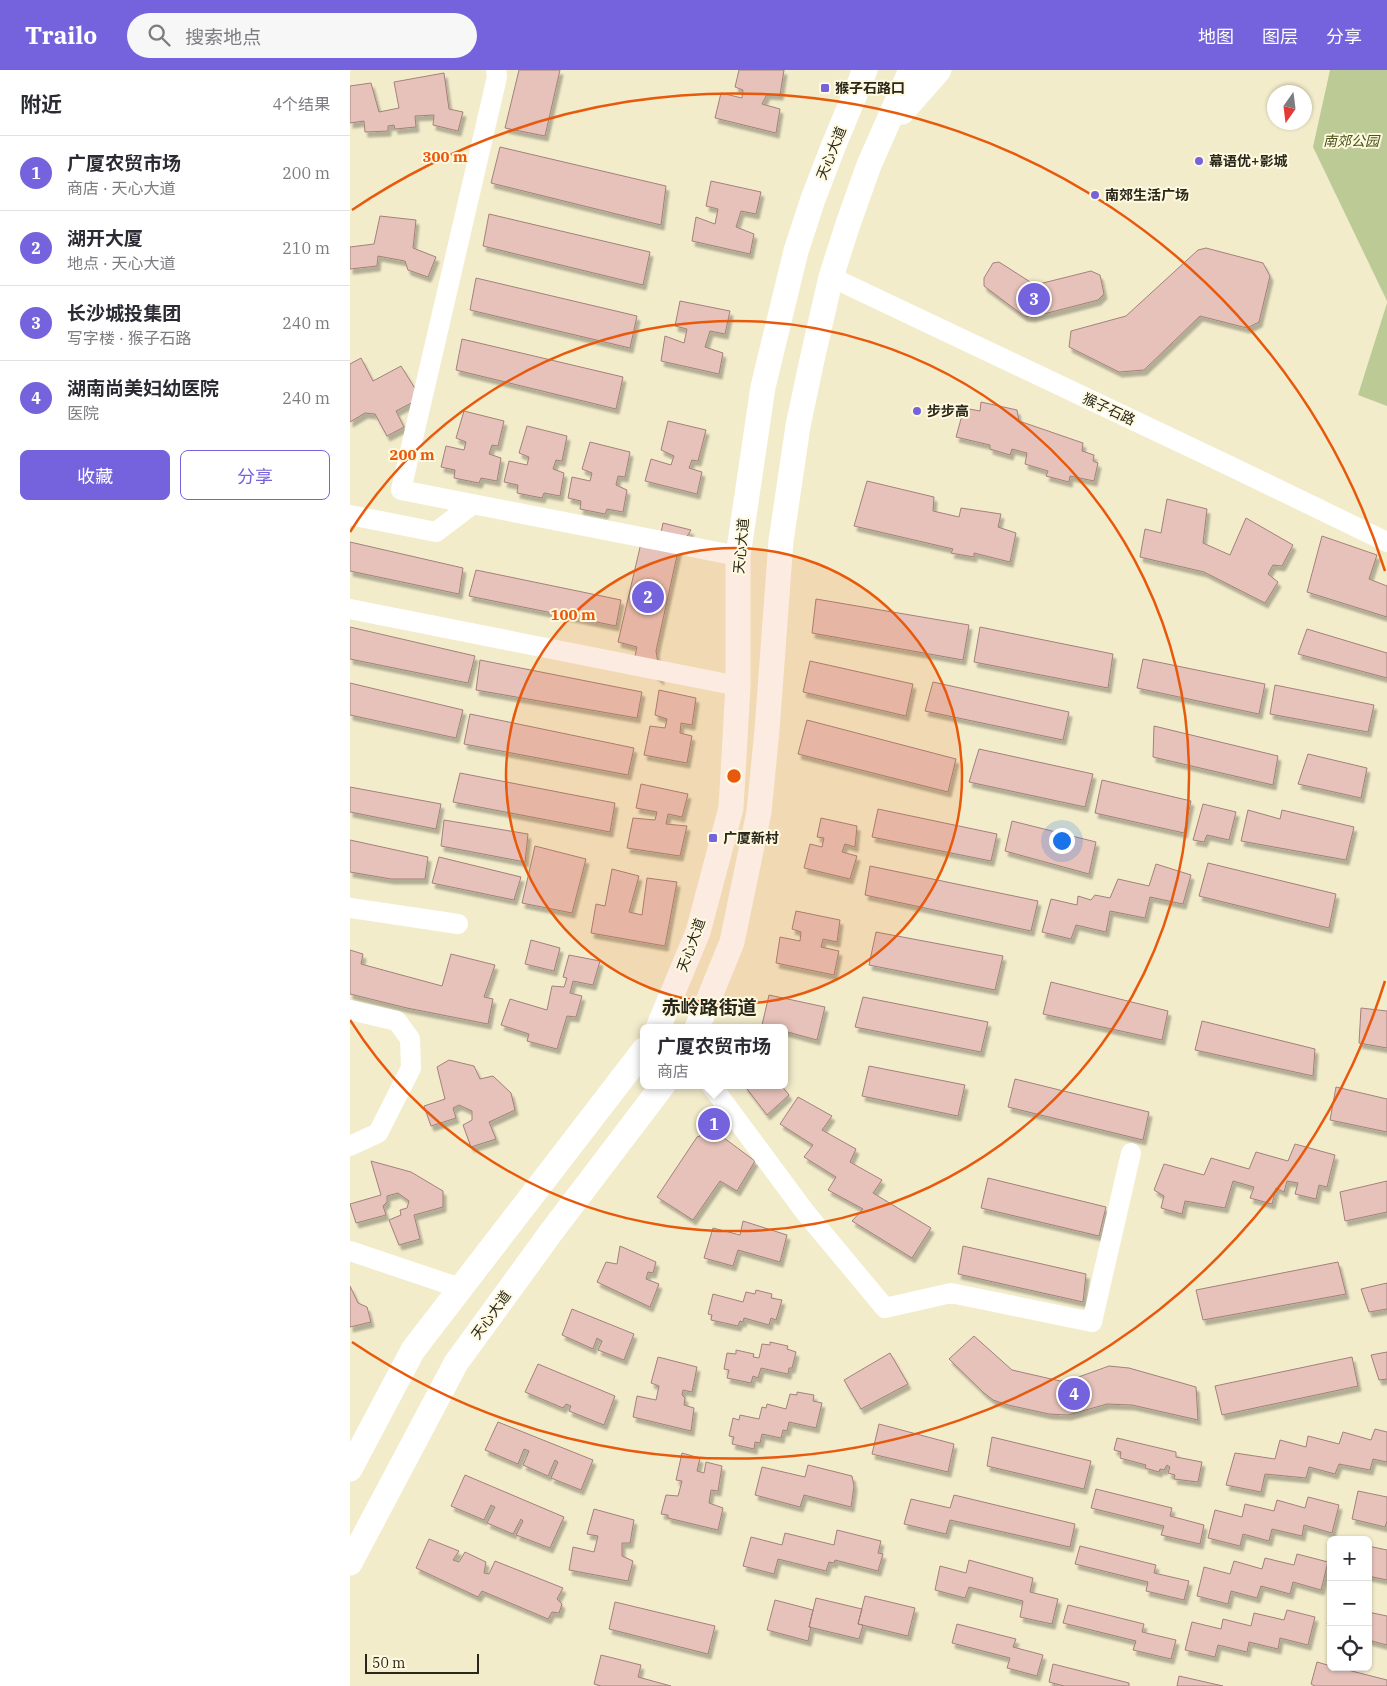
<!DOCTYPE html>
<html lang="zh">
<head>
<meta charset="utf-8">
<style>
  body { margin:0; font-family:"IBM Plex Serif","Noto Sans SC",serif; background:#f7f7f7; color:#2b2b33 }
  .controls { position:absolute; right:15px; bottom:15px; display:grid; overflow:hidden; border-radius:8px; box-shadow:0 1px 4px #0004 }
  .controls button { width:45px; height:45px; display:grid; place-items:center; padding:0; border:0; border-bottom:1px solid #e1e1e2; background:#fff; color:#2b2b33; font:25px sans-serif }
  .compass { position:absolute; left:917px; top:15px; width:45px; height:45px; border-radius:50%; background:#fff; box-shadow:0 1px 4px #0004; rotate:194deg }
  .scale { position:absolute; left:15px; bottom:12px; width:114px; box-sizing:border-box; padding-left:5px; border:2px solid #29261a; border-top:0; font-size:14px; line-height:18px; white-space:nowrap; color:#29261a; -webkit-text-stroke:4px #fef9df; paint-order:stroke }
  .you { position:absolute; left:711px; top:770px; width:18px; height:18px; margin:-12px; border:4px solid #fff; border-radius:50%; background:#1a73e8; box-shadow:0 0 0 8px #1a73e833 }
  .badge { display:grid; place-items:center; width:32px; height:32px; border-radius:50%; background:#7562dd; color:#fff; font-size:16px; font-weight:700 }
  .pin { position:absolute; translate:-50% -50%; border:2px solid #fff; box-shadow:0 1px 5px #0006 }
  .popup { position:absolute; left:290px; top:954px; width:148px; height:65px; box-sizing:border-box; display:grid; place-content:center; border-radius:8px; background:#fff; filter:drop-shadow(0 1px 4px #0005); font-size:16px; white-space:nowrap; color:#7c7c81 }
  .popup b { font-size:19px; color:#2b2b33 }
  .popup::after { content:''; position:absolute; left:50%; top:100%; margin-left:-10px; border:10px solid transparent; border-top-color:#fff }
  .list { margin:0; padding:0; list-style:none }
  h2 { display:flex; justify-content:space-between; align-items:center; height:65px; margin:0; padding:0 20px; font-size:21px }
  h2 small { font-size:16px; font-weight:400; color:#7c7c81 }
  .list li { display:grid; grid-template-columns:32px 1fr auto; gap:15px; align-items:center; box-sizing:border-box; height:75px; padding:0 20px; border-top:1px solid #e1e1e2 }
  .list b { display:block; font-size:19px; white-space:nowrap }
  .list p { margin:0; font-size:16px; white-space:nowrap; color:#7c7c81 }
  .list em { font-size:16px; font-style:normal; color:#7c7c81 }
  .actions { display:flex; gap:10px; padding:15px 20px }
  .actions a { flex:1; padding:11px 0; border:1px solid #7562dd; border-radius:8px; text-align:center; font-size:18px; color:#7562dd }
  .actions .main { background:#7562dd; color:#fff }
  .icon { flex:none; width:28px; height:28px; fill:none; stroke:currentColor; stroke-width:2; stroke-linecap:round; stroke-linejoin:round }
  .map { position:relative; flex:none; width:1037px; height:1616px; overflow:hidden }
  header { display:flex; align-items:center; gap:30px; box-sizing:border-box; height:70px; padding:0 25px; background:#7562dd; color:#fff }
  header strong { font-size:24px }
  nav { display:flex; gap:28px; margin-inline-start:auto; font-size:18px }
  .search { width:350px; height:45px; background:#f7f7f7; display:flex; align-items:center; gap:12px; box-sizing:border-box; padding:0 18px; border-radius:28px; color:#7c7c81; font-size:19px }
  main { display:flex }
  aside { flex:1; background:#fff }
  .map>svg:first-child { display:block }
</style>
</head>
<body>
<header>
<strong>Trailo</strong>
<div class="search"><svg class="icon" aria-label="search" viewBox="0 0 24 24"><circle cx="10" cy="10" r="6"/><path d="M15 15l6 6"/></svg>搜索地点</div>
<nav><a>地图</a><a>图层</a><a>分享</a></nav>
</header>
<main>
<aside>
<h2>附近<small>4个结果</small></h2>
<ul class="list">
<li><span class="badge">1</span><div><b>广厦农贸市场</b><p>商店 · 天心大道</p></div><em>200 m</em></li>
<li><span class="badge">2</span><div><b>湖开大厦</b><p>地点 · 天心大道</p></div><em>210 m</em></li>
<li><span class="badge">3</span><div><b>长沙城投集团</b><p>写字楼 · 猴子石路</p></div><em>240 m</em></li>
<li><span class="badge">4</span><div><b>湖南尚美妇幼医院</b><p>医院</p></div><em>240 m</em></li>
</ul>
<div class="actions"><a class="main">收藏</a><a>分享</a></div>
</aside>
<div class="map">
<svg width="1037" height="1616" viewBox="0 0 1037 1616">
  <defs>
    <filter id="shadow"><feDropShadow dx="3" dy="5" stdDeviation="1" flood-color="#0004"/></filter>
  </defs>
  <rect width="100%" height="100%" fill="#f3eccb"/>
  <!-- green -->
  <path fill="#bccb95" d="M980,0H1037V231L963,77Z
    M1037,233V336L1008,325Z"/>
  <!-- building -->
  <path fill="#e6c2ba" stroke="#a3817a" filter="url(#shadow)" d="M169,0H210L195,66L155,58Z
    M389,0H434L430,25L417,24L412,34L430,39L426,63L365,48L371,23L392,28L393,20L385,17Z
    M94,3L99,39L113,42L108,61L83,55L84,45L65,46L66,57L45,59L44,55L38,56V61L15,62L14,51L0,53V16L21,13L29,42L49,38L44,12Z
    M150,77L316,116L311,155L141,113Z
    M361,111L411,122L406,144L391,141L386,157L404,164L400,184L342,171L346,147L365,154L368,139L356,136Z
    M139,144L300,182L293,215L133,176Z
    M30,146L66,150L63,178L86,187L78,207L58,200L55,191L28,186L27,196L0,199V177L24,174Z
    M856,178L913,193L920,206L909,252L897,258L850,246L794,300L769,302L719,277L721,261L776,246L848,180Z
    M649,192L685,215L741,201L750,205L754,224L748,230L682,247L674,246L634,216V208L643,193Z
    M126,208L287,246L280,278L120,240Z
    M330,231L380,241L375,264L360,261L355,277L373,283L369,304L311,291L315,266L334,273L337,259L325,256Z
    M112,269L273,307L266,339L106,300Z
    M11,288L23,311L51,296L71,328L46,341L54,357L37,366L25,344L15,343L0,352V294Z
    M631,332L667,340L669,351L733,373L732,381L744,385L743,391L748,393L744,411L720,406L719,412L696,406L698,401L675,394L677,383L662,379L660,385L640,379V375L606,367L614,338L630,341Z
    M114,341L154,351L148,376L142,375L139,384L151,388L147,411L131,408L129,413L104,408L105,400L91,397L96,376L114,380L116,372L106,368Z
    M318,351L356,360L348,391L342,390L339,398L352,402L347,424L295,411L301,389L321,395L324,386L311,380Z
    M177,356L217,366L212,391L206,390L203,399L214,403L210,426L194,423L192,428L167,423L168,415L154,412L159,391L177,395L179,387L169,383Z
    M240,372L280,382L275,407L268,406L266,415L277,420L273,442L257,439L255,444L230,439L231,431L218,428L222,407L240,411L242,403L232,399Z
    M517,411L584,427L583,441L609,447L611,438L651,444L648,457L666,463L660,492L624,483V487L601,483L603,479L504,456Z
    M817,429L857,439L853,473L880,485L896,448L943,475L932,496L923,495L918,504L928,512L915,533L854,502L790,487L795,459L811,463Z
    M313,453L341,460L328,481L306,581L311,610L285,586L287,577L268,572L291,473L308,477Z
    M972,466L1027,485L1019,509L1037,516V547L957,522Z
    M0,472L113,498L109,524L0,501Z
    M126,500L271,530L266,556L119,526Z
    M466,529L619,555L613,590L462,563Z
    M0,557L125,586L118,613L0,589Z
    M630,557L763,584L758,618L624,592Z
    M957,559L1037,583V608L948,584Z
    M793,589L915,614L909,644L787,618Z
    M130,590L292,622L287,648L126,620Z
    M460,591L563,614L556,646L453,622Z
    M583,612L719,642L713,670L575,641Z
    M0,613L113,640L106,668L0,645Z
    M925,615L1024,635L1018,662L920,644Z
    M309,620L346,628L342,655L331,653L330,663L342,666L337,693L294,685L300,656L315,658L317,649L305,645Z
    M120,644L284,678L278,705L114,674Z
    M457,650L606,689L598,722L448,684Z
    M804,656L928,686L923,715L803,687Z
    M629,679L743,704L735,737L619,712Z
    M958,684L1017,698L1011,728L948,714Z
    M110,703L265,733L260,762L103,732Z
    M752,710L841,731L834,763L745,743Z
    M291,714L338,724L332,747L318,744L316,754L337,756L330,786L277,778L283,748L305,750L307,742L286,738Z
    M0,717L91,734L86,759L0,742Z
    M853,734L886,742L879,770L857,765L854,772L843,770Z
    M528,739L647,764L641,791L522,767Z
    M898,740L930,749L932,740L1004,757L996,790L891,771Z
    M471,748L507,756L505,777L495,774L492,782L507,786L500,809L454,798L460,774L472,777L474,768L467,767Z
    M94,750L178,764L175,792L91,776Z
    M662,751L746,772L739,804L655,781Z
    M0,770L78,787L75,809H41L0,802Z
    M185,776L236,789L222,843L172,833Z
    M89,787L171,807L164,830L82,813Z
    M858,793L986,824L979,858L849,826Z
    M806,794L841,805L833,834L800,827L795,848L760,841L756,862L726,855L721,869L692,862L701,829L727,835L728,826L741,830L745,825L760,828L768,809L799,816Z
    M520,796L688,831L681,861L515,825Z
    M262,799L289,806L279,842L292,845L297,808L327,812L315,876L241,863L246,834L255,836Z
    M446,841L490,850L487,872L473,869L471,877L489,881L484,905L426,893L430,867L450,871L451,862L442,859Z
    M526,862L653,886L645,920L519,895Z
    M181,870L210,878L204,901L175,894Z
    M0,880L13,884L11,894L92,916L101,884L145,895L134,927L143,929L138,954L57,938L0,924Z
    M219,885L250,891L243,915L223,911L220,923L232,926L226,947L217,946L207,979L177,971L179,964L151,955L160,929L197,940L202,916L214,917L217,908L213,907Z
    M701,912L818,941L812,970L693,944Z
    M419,925L475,937L467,970L434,961V958H423L412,955Z
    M513,927L638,952L631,982L505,957Z
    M1011,938L1037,941V978L1009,973Z
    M852,951L965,979L963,1006L845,980Z
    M99,990L124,996L130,1009L143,1006L161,1023L165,1040L139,1052L146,1069L121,1077L113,1055L122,1050V1041L109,1035L103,1038L106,1048L81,1056L74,1036L95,1029L87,997Z
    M519,996L615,1015L608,1046L512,1026Z
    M665,1009L799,1042L793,1070L658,1037Z
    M394,1015H431L439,1025L417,1045Z
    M986,1017L1037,1029V1062L980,1050Z
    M448,1027L482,1046L472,1060L506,1079L500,1092L532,1110L523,1123L581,1158L562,1188L502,1151L513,1139L478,1120L486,1107L454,1087L463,1075L430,1054Z
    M355,1064L370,1065L405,1091L387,1121L370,1111L343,1150L307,1127L347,1067Z
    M945,1074L985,1085L977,1117L969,1115L966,1129L945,1124L948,1113L937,1111L934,1122L926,1118L922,1134L900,1128L904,1117L883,1111L875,1138L835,1131L832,1144L811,1138L814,1126L804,1120L814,1094L854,1105L861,1088L899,1099L906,1082L938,1091Z
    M21,1091L61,1102L93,1121V1137L64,1145L70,1169L49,1175L39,1150L51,1145L50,1140L57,1138L59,1131L48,1123L37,1126V1132L33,1136L36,1145L6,1153L0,1134L31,1125Z
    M638,1108L756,1137L749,1166L631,1138Z
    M1037,1111V1142L995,1151L990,1122Z
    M393,1151L437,1165L430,1192L388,1180L383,1196L354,1188L363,1158L390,1165Z
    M270,1176L306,1192L303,1203L298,1202L296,1209L309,1214L300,1237L247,1212L256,1192L267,1194Z
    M613,1176L736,1204L733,1232L608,1204Z
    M988,1192L996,1224L853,1250L846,1220Z
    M1037,1213V1239L1019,1242L1011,1219Z
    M0,1216L8,1233L17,1237L21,1252L0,1257Z
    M406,1220L422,1224L421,1228L432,1230L426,1250L421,1248L419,1255L394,1248L393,1252L390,1251L388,1256L361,1250L362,1245L358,1244L363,1224L393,1232L396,1222L405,1224Z
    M222,1239L284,1264L274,1290L248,1280L252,1271L247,1268L243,1279L212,1265Z
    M624,1266L662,1300L710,1311L723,1309L759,1296L779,1298L846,1317L848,1350L782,1335L757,1334L718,1345L699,1344L658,1335L643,1330L634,1323L599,1289Z
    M420,1272L438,1276L437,1279L446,1282L442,1298H439L438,1304L411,1298L408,1308L403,1306L401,1313L377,1308L379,1300L374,1299L377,1283L386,1284V1280L404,1284L403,1287L409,1288L412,1274L420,1275Z
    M1037,1282V1309L1029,1310L1021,1285Z
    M540,1283L558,1314L511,1339L494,1310Z
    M308,1287L347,1297L342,1322L333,1320L332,1325L335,1328L334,1335L344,1338L341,1361L283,1347L287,1326L306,1330L309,1316L301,1313Z
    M1002,1287L1008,1316L872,1345L865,1316Z
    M188,1294L265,1326L254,1355L219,1341L221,1336L216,1334L213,1338L175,1322Z
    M447,1322L464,1325L463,1331L472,1333L466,1358L439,1352L437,1361L433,1360L431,1368L412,1364L410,1373L405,1372L404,1379L382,1374L384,1367L379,1366L383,1348L389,1350L390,1345L409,1349L412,1337L416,1338L417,1334L436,1339L440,1324L447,1325Z
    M148,1352L243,1390L231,1420L201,1408L208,1392L205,1390L198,1406L173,1395L179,1381L174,1379L168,1394L135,1380Z
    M529,1354L604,1374L598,1402L522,1384Z
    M1025,1359L1037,1362V1392L1023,1389L1020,1400L989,1394L985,1404L959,1397L956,1408L915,1404L911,1422L876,1415L885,1383L925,1389L930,1370L956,1377L958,1366L989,1374L993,1362L1021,1370Z
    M642,1367L741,1391L734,1419L637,1396Z
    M767,1368L826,1382V1387L852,1392L848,1412L824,1409L825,1405L818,1403L820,1397L817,1395L814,1400L810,1399L809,1402L795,1398L796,1395L770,1388L771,1382L764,1380Z
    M332,1383L350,1388L347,1401L354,1403L356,1392L372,1396L368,1421L361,1420L359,1433L373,1438L368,1460L318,1448V1445L311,1444L316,1425L328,1426L332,1411L326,1410Z
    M458,1395L502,1406L504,1416L501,1437L454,1425L450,1437L405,1425L412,1397L455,1407Z
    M115,1405L214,1447L200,1478L166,1465L173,1451L171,1449L163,1464L137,1453L145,1437L141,1435L134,1450L101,1436Z
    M746,1419L822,1438L820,1446L854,1455L850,1474L811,1465L814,1456L741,1438Z
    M1008,1421L1037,1427V1451L1035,1457L1002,1449Z
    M604,1425L725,1454L720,1477L600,1450L596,1464L554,1454L561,1429L600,1438Z
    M958,1427L989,1435L982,1463L954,1455L952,1466L922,1459L919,1471L893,1464L890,1476L858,1468L865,1440L892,1447L895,1434L924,1441L927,1430L955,1438Z
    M244,1439L284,1450L280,1473H272V1486L283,1491L278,1511L219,1500L223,1477L244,1482L248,1466L237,1464Z
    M487,1460L531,1471L528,1483L533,1484L528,1501L485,1490L484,1493L479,1492L476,1501L428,1489L424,1504L393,1496L401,1467L432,1475L435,1463L484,1475Z
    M79,1469L109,1481L103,1490L109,1492L115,1482L136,1492L134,1503L139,1504L145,1491L213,1518L207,1529L212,1534L209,1543L202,1542L198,1549L132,1521L128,1527L66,1498Z
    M730,1476L806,1495L804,1503L839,1511L834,1530L796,1521L798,1512L725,1494Z
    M1018,1476L1037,1480V1510L1018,1506Z
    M947,1484L978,1492L971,1520L943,1512L940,1524L911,1516L907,1528L881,1521L878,1534L847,1526L854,1497L880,1504L884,1491L912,1499L915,1488L944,1495Z
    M619,1490L683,1508L680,1522L708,1529L702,1554L670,1547L673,1531L619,1517L615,1528L585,1520L590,1496L616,1503Z
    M515,1526L565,1538L558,1566L508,1554Z
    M466,1528L512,1539L508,1554L513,1555L509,1569L459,1557Z
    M425,1530L463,1540L459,1557H461L458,1571L417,1560Z
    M265,1532L365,1556L358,1584L259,1559Z
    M718,1535L794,1554L792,1562L826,1570L821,1589L783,1580L786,1571L713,1553Z
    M981,1539V1560H979L980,1554H977Z
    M937,1540L965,1547L958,1575L930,1568L928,1579L899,1572L897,1582L868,1575L865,1587L835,1580L842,1552L871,1559L873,1549L901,1556L904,1543L934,1550Z
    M1018,1542L1037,1546V1575L1018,1570Z
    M607,1554L666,1569L663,1577L693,1585L687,1606L657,1598L660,1588L602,1573Z
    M251,1585L291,1595L288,1607L321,1616H251L244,1614Z
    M967,1592L981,1596V1597H986L1037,1610V1616H965L961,1614Z
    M703,1594L779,1613V1616H714L699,1612Z
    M829,1606L873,1616H827Z"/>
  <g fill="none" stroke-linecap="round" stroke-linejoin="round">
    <!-- minor -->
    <path stroke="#fff" stroke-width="20" d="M146,0L147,7L51,420L388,486
      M481,207L882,397L1037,472
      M0,445L86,462L123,434
      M0,539L388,616
      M0,838L108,854
      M0,940L47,951L60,969L61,998L28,1063L0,1076
      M361,1015L455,1142L535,1238L601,1223L742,1252L781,1083
      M0,1181L110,1218"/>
    <!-- major -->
    <path stroke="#fff" stroke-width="25" d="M552,42L589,0
      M308,958L348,862L381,738L388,616V486L413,317L446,181L463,129L483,77L515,0
      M347,958L382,872L409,742L417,660L431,471L448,356L462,290L481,207L498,154L519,95L561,0
      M0,1399L63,1280L294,980
      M0,1493L106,1293L202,1161L313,1015"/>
  </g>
  <!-- distance rings -->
  <circle cx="384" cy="706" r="228" fill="#e8590c" fill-opacity=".12"/>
  <g fill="none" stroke="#e8590c" stroke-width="2.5">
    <circle cx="384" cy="706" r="228"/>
    <path d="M0 462A455 455 0 1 1 0 950"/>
    <path d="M1035 911A683 683 0 0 1 2 1272M2 140A683 683 0 0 1 1035 501"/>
  </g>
  <!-- markers -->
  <g fill="#7562dd" stroke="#fef9df" stroke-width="2">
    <rect x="470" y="13" width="10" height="10" rx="2.5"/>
    <circle cx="849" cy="91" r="5"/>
    <circle cx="745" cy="125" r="5"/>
    <circle cx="567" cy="341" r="5"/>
    <rect x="358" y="763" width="10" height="10" rx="2.5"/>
  </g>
  <g text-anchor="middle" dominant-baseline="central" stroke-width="4" stroke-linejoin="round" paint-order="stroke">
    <!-- poi labels -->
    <g font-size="14" font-weight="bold" fill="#29261a" stroke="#fef9df" text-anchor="start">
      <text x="485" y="18">猴子石路口</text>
      <text x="859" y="91">幕语优+影城</text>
      <text x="755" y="125">南郊生活广场</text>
      <text x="577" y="341">步步高</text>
      <text x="373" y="768">广厦新村</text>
    </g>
    <!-- park labels -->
    <g font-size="14" font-style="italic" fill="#475318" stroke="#fef9df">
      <text x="1001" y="71">南郊公园</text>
    </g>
    <!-- street labels -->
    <g font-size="14" fill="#29261a" stroke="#fef9df">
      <text transform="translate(481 83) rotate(-68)">天心大道</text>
      <text transform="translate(759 339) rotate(25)">猴子石路</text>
      <text transform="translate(391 476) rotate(-85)">天心大道</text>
      <text transform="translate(341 875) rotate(-70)">天心大道</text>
      <text transform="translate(141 1245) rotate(-54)">天心大道</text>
    </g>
    <!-- district labels -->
    <g font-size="19" font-weight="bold" fill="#29261a" stroke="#fef9df">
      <text x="359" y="937">赤岭路街道</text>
    </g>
  </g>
  <circle cx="384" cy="706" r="8" fill="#e8590c" stroke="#fef9df" stroke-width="2.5"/>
  <g font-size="15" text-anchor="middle" font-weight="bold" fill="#e8590c" stroke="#fef9df" stroke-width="4" stroke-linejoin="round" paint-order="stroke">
    <text x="95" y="92">300 m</text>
    <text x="62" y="390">200 m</text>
    <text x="223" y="550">100 m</text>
  </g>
</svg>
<div class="controls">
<button>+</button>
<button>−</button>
<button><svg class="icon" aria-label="locate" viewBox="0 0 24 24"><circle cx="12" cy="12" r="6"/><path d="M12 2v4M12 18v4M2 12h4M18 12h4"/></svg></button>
</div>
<svg class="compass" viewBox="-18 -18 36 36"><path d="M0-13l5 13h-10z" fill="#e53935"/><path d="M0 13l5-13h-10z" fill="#7c7c81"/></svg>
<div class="scale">50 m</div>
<div class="you"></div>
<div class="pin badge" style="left:364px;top:1054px">1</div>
<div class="popup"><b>广厦农贸市场</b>商店</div>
<div class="pin badge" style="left:298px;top:527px">2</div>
<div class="pin badge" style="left:684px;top:229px">3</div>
<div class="pin badge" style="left:724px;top:1324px">4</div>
</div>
</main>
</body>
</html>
